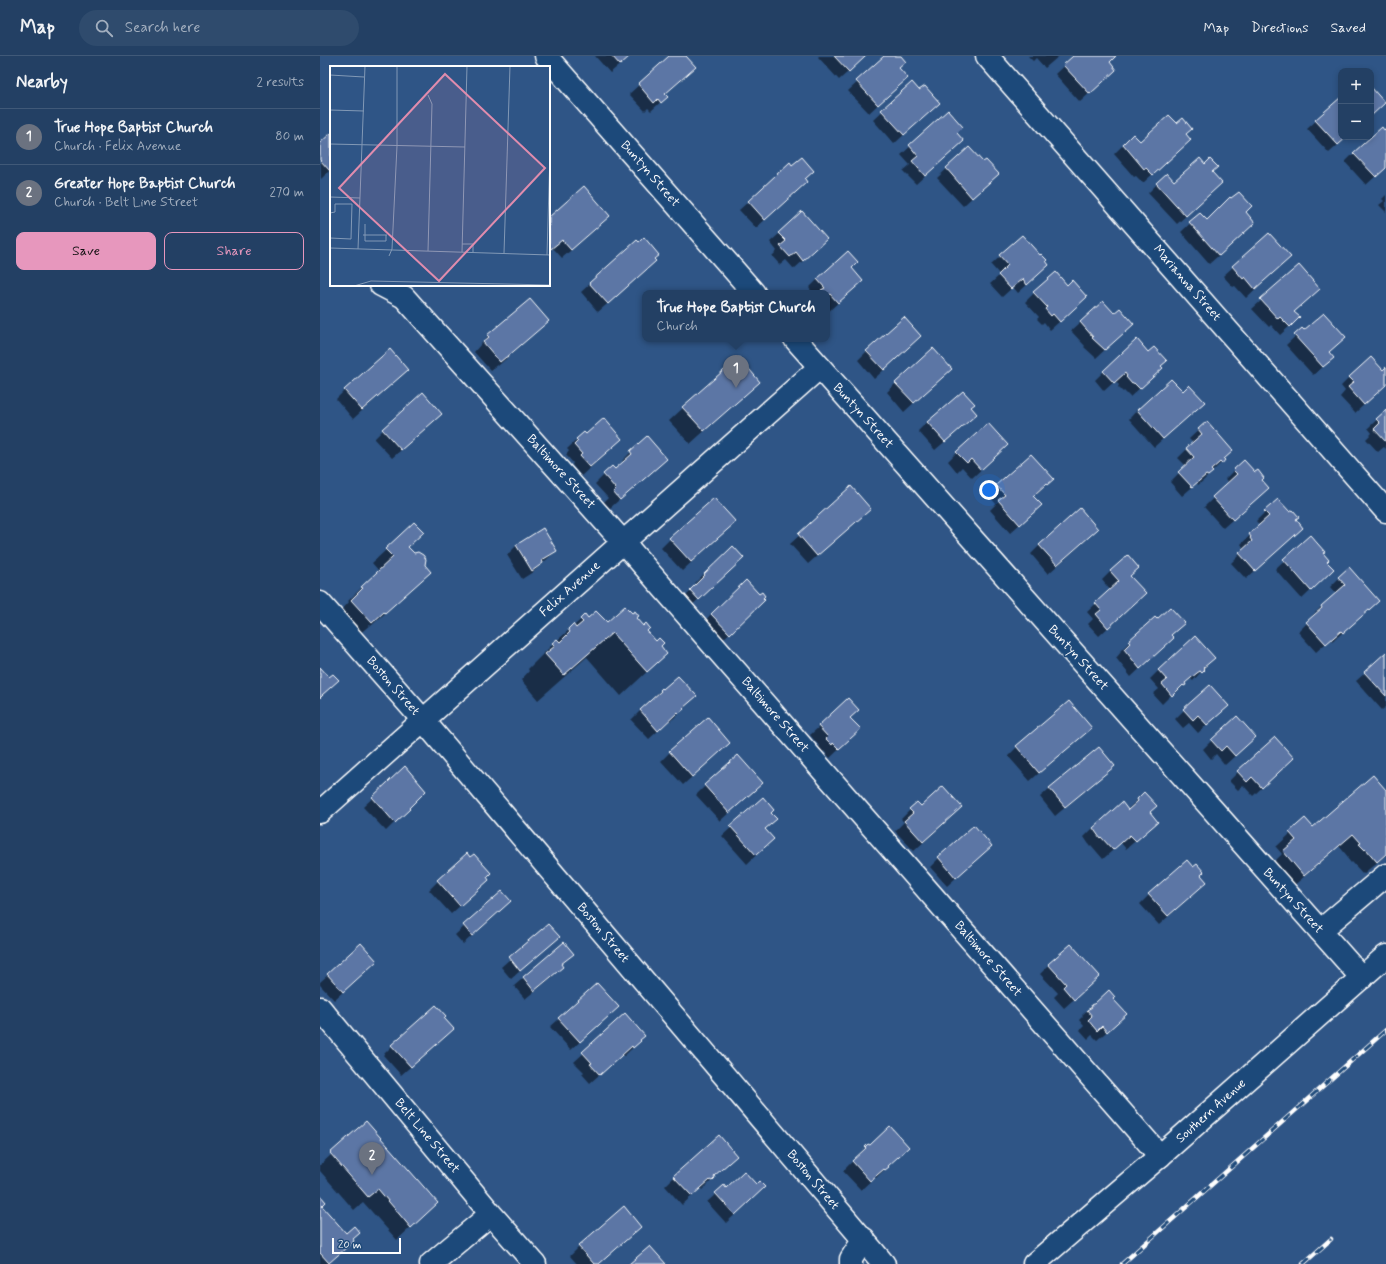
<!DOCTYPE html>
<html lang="en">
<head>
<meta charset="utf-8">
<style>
  body { margin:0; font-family:Mynerve,sans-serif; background:#2f4b6d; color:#f1f3f6 }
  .controls { position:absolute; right:12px; top:12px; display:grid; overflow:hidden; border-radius:8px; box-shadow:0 2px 6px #0003 }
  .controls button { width:36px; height:36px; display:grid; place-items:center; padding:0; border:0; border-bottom:1px solid #405978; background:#234064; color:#f1f3f6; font:20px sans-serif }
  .scale { position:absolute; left:12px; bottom:10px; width:69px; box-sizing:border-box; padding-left:4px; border:2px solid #fff; border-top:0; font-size:11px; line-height:14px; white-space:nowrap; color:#fff; -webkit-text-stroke:3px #1f4a7a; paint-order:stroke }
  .you { position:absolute; left:669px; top:434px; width:14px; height:14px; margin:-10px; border:3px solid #fff; border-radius:50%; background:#1a73e8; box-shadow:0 0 0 6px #1a73e833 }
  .badge { display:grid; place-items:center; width:26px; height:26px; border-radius:50%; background:#e797bd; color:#fff; font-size:13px; font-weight:700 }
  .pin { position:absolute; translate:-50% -33px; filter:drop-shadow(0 1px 2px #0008) }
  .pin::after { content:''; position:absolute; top:21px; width:14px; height:12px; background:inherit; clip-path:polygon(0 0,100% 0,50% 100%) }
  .popup { position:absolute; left:322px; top:234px; width:188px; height:52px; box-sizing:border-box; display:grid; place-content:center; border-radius:8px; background:#234064; filter:drop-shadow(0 1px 3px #0005); font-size:13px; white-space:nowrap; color:#a3afbf }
  .popup b { font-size:15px; color:#f1f3f6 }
  .popup::after { content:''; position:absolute; left:50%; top:100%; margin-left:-8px; border:8px solid transparent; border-top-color:#234064 }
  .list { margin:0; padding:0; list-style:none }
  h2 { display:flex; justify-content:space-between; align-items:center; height:52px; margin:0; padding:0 16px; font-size:17px }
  h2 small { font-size:13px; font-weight:400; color:#a3afbf }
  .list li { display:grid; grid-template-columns:26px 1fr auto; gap:12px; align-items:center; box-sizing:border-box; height:56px; padding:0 16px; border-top:1px solid #405978 }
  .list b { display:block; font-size:15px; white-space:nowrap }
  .list p { margin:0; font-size:13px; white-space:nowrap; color:#a3afbf }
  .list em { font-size:13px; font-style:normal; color:#a3afbf }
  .actions { display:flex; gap:8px; padding:12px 16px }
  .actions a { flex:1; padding:9px 0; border:1px solid #e797bd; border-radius:8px; text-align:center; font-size:14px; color:#e797bd }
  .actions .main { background:#e797bd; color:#111 }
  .icon { flex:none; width:22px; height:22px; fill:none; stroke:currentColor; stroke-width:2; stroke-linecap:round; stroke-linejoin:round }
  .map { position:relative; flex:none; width:1066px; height:1208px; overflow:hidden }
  header { display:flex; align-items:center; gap:24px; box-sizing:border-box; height:56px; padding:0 20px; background:#234064; border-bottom:1px solid #405978 }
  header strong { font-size:19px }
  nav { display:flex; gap:22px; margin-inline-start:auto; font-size:14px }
  .search { width:280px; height:36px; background:#2f4b6d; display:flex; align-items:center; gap:10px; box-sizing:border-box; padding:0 14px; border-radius:22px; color:#a3afbf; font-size:15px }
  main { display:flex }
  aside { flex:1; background:#234064 }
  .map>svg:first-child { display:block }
</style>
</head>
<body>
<header>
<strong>Map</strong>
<div class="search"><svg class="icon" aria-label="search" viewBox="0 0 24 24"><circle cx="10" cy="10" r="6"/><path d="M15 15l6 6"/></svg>Search here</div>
<nav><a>Map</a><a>Directions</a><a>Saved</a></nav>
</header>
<main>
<aside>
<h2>Nearby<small>2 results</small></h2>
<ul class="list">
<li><span class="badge" style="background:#6b7280">1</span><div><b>True Hope Baptist Church</b><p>Church · Felix Avenue</p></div><em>80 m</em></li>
<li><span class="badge" style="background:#6b7280">2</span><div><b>Greater Hope Baptist Church</b><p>Church · Belt Line Street</p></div><em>270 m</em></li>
</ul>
<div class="actions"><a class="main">Save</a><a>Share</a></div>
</aside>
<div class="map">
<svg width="1066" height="1208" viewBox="0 0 1066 1208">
  <rect width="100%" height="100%" fill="#2f5586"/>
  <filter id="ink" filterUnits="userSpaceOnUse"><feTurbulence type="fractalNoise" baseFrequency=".025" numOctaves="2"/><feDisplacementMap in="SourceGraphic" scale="8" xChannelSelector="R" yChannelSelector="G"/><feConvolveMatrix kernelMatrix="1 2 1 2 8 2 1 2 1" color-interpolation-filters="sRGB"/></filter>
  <g filter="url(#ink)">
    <!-- shadow -->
    <path fill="#0007" d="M275,0H310L290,17Z
      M351,0H365L366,20L344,39L346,41L331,55L328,52L325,55L309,38Z
      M499,0H546L519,24L498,1Z
      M566,0H579L578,30L549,57L528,35Z
      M708,0H739L725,12L716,2L713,5Z
      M754,0H795L789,7L786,22L760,46L735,18Z
      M592,27L610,55L574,88L553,64Z
      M1021,42V81H1027L1009,97L987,73Z
      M628,56L636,77L643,85L596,128L583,115L590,109L581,99Z
      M1066,73V111L1046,129L1025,106L1034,97Z
      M11,79V113L1,123L0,89Z
      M813,79L820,87L865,79L861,92L823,127L816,120L814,121L794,98Z
      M649,92L663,107L668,127L643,150L617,122Z
      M470,108L484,123L477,135L436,172L419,154Z
      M891,117L892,136L857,168L828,137L837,128L854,127Z
      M1066,139V156L1059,149L1064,145L1062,143Z
      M925,157V176L889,208L861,176L880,158L887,166Z
      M229,162L280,169L242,202L233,192L229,195Z
      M459,178L497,192L474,213L466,204L460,209L452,200L457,195L450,186Z
      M949,178L960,210L926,242L915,230L913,231L903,220Z
      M702,180L719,218L698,237L693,231L682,241L670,228L680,219L671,209Z
      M317,185L338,199L326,214L278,256L261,236Z
      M979,210L970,270L960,279L951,269L949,271L932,253Z
      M531,212L542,225L509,255L507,253V237H493L489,232L498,223Z
      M747,230L757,250L730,274L724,266L722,268L717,263L719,261L705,246L714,237Z
      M783,246L794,259L813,268L776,302L764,291L765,290L751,275Z
      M228,265L178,310L177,309L170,314L154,296L168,280Z
      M982,274L1024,281L1008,297L1003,311L993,319L966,289Z
      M591,289L554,323L538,304L547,295Z
      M840,311L842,312L810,341L804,335L803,336L798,331L799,329L795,325L784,335L775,324L784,315Z
      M1066,312V329L1035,357L1020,341L1025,335L1021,330L1030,321L1063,315Z
      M87,314L33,363L16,343L25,334Z
      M622,321L584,356L567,336L576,327Z
      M439,326L370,388L349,365L363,352Z
      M650,351L647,367L615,394L598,375L607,366Z
      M817,354L874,355L834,391L809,363Z
      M1066,355V393L1064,391L1058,396L1046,383L1052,377L1048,372Z
      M887,366L904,404L883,425L878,429L877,427L862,440L850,426L866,410L858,402L873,387L869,383Z
      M112,367L72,402L54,383L63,374Z
      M264,377L266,379L292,392L261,420L252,409L253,407L246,399L249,395L247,393Z
      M311,396L346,403L290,452L284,446L288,442L275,428L284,419L295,414L304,407L302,405Z
      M637,396L678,398L652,422L642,411L637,416L628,405Z
      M914,414L940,424L938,441L903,472L884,451L909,427L905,423Z
      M732,423L717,437L716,436L712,440L711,458L690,477L670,454L676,448L668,439L677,430Z
      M531,432L550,453L488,508L470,488Z
      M945,456L975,464L973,480L926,523L911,507L924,494L922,492L923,491L921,488L940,470L936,465Z
      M415,466L362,515L341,492L350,483Z
      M223,473L236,495L213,516L202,523L187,499L196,490Z
      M990,480L1006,506L1004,522L982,543L955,513Z
      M768,482L728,518L711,498L720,489Z
      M87,491L96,529L51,570L50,569L38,579L18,558L29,546L28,545L59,515L52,507L66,494Z
      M414,510L369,552L362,544L377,529L375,527L384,518Z
      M1029,512L1049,553L1013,585L1011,583L996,596L978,576L993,561L992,560L1001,551L1016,538L1010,531Z
      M791,515L809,520L816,546L779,580L768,568L773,563L767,556L790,534L782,524Z
      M439,540L435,553L400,586L383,567L391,558Z
      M265,560L268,564L286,568L315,562L346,598L301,640L267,601L218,644L201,624L209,615L208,613L233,588Z
      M835,562L850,580L843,591L811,621L796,602L801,596L800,595Z
      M1066,598V651L1062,654L1036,625Z
      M893,602L873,625L871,623L867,625L855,638L853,637L842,648L833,638L839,633L830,623L839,614Z
      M342,633L376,640L354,662L350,665H349L329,683L311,664Z
      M864,654L898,658L878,677L869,667L863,672L855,663Z
      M529,662L531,682L510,702L504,695L502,697L498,692L500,691L490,679L499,671Z
      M771,672L710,725L688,700L697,691Z
      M892,684L926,690L905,709L896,698L891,703L883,693Z
      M779,692L793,710L784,719L735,760L720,741L729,733Z
      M350,696H400L363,729L341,705Z
      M85,711L88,752L80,761L66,775L43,751Z
      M964,711L933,740L923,729L918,734L909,725L918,716Z
      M442,727L400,765L376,739L385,730Z
      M1066,735V799L1043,818L1032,806L1031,807L1027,802L1028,801L1019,790L970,833L950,810L962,798L956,791L985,764L993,772Z
      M824,737L829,757L828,774L806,793L801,787L783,803L771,789L770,790L764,781L773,772L807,754Z
      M442,743L450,757L455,763L444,774L453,783L427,808L402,780Z
      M600,751L632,760L594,795L575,775L584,766L581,763L590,754Z
      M671,790L627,830L610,811L619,802Z
      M880,819L886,826L839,869L820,848L829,839Z
      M166,821L159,833L131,858L109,834L118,825Z
      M182,836L181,854L143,888L135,879Z
      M228,869L238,881L191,923L181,911Z
      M244,887L252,898L240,909L233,920L205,943L194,930Z
      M729,909L770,929L744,952L734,941L738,937L720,918Z
      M47,914L14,944L0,929V926L8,919Z
      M792,943L797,967L777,984L772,979L768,983L760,974L764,970L759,964L763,960L762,959L773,949Z
      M289,959L251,994L230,971L239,963Z
      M305,959L320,985L304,1000L302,999L270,1027L262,1018L264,1016L254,1006Z
      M123,962L124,982L81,1019L63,999L72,990Z
      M46,1067L117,1147L77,1184L43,1146L34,1154L0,1115V1109Z
      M548,1089L567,1111L556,1122L555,1121L541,1134L523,1115Z
      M354,1121H393L394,1122L382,1134L381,1132L362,1149L345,1130Z
      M396,1138L435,1140L406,1167L387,1146Z
      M0,1141L1,1151L26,1179L32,1184L24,1194L8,1208H0Z
      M259,1191L279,1208H257L250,1200Z"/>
    <!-- building -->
    <path fill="#5b76a5" stroke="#fff" d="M292,0H310L300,9Z
      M349,0H366L376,11L345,38L348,41L341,47L338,43L334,47L318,28Z
      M514,0H546L529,16Z
      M564,0H581L586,6L579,12L588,22L558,49L536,25Z
      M753,0H796L790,6L796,14L770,38L743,9Z
      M592,26L599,34L605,30L620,47L584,79L561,54Z
      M1051,31L1065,47L1051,60Z
      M1021,41V81H1027L1018,89L995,64Z
      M628,54L643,71L637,77L644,85L605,120L592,105L598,100L589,89Z
      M849,59L857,67L863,62L872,73L866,78L871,84L833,119L826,112L824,113L803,88L813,78L820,85Z
      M1062,71L1064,74L1066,72V112L1056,121L1033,97Z
      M11,77V114L10,115L0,104V87Z
      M649,91L663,106L666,104L679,118L652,142L626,112Z
      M482,101L494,115L485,123L487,126L445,164L428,145L470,106L472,109Z
      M880,102L885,108L890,103L898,111L892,116L902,127L866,160L836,127L847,117L854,125Z
      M264,130L290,160L251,194L242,184L231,193L229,190V161Z
      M919,136L932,150L926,156L935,167L899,200L869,166L880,157L887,164L910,141L911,142Z
      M482,155L507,183L483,205L476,196L470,201L460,190L466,185L458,177Z
      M949,177L971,201L935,233L925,221L923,223L912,210Z
      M702,179L720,199L721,198L727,204L726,205L729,209L707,229L703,223L691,233L678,219L688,209L679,199Z
      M324,181L339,199L334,203L336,205L288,248L269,227L317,184L319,186Z
      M528,195L538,206L532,212L543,225L518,247L510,238L507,241V237H504L501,234L505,232L497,223Z
      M979,209L1000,233L974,256L980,261L970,271L960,261L958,263L940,243Z
      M736,216L747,229L752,224L767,241L740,266L733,258L731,260L725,253L727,251L713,236Z
      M210,243L229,265L187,301H186L180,306L163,286L169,281L167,279Z
      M783,245L794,257L800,252L814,268L785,294L772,282L773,281L760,266Z
      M1004,257L1026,281L1009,296L1014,302L1003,311L974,279L982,272L984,274Z
      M584,261L601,280L564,314L546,295Z
      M817,283L828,296L834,291L847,305L841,310L843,312L820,333L814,327L812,328L806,321L807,320L805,317L794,327L783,315Z
      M613,292L632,313L594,347L575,327Z
      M70,293L88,314L42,354L24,334Z
      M419,301L440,326L384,375L362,351Z
      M1051,301L1063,314L1066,311V329L1044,349L1028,331L1034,326L1029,321Z
      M851,323L863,335L869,329L885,346L843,383L817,354Z
      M643,335L655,348L651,351L657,358L625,386L607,366Z
      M103,336L122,358L81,394L62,373Z
      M1066,354V386L1054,373L1060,367L1056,363Z
      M284,362L302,383L270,411L260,400L262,398L254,389L258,385L256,383L264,376L266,378Z
      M887,365L913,395L904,403L905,404L902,408L900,406L891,414L893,416L888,420L886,419L872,431L858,416L874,401L866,392L882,378L878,373Z
      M668,367L688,389L661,414L651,403L647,407L636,396Z
      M327,380L347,403L300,444L293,436L296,433L283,418L292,410L295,413L312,398L310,395Z
      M711,398L734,423L727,429L726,428L713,440L722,449L700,469L678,444L685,439L676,429Z
      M924,404L935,416L938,414L944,422L942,424L949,432L913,464L892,441L917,418L913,414Z
      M531,430L551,453L497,500L478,478Z
      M394,442L416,466L371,506L349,482Z
      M958,443L970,456L973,454L979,461L976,463L983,472L935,515L919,497L932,485L930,482L931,481L929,478L949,460L944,455Z
      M760,452L778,473L737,509L719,489Z
      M94,466L104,476L88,491L94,497L98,496L103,499L106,503L105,509L111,516L65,557L64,556L52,567L31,544L43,532L41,531L73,501L65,493Z
      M223,472L237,495L222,504L223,507L212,515L196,489Z
      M990,479L1005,496L1003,497L1009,504L1007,506L1014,513L991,535L963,503Z
      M413,490L424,502L379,544L370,534L385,519L384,518Z
      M808,499L819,512L810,520L826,537L788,572L776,558L781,554L775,547L799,525L790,515Z
      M1029,511L1059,545L1023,577L1021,575L1006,588L986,566L1002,552L1001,550L1025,529L1018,521Z
      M426,524L439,538L442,536L445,540L443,542L445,544L410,578L391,558Z
      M305,550L312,557L315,555L319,560L316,562L323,570L326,567L330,572L327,575L336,585L339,582L344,587L341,590L347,598L327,616L292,577L244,619L225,598L235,590L232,587L237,583L240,586L250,576L248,573L253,568L256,572L263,566L260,563L265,558L268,562L276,555L287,566Z
      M850,551L865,567L851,579L854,582L820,613L804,593L810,587L808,585L835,561L837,563Z
      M875,580L895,602L883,612L885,614L882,617L880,615L877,617L865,627L866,629L864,630L863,629L852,640L842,628L847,624L838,614Z
      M1066,596V640L1044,616Z
      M0,611L9,621L13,618L19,624L2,639H3L0,642Z
      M358,620L377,640L363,652L364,653L359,657L358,656L338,675L320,654L341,635L340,634L342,632L343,633Z
      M890,629L909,650L887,669L878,659L873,664L863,653Z
      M528,642L539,654L530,662L541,673L519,693L513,687L512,689L506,683L508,681L498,670Z
      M749,645L772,672L719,717L696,690Z
      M917,660L936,681L915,700L906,690L901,695L891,684Z
      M388,661L410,687L372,721L349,695Z
      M955,681L974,702L942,732L932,721L927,726L917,715Z
      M779,691L795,710L745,751L729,732Z
      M418,699L443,727L409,757L384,729Z
      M85,710L106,735L89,752L90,753L75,767L52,741Z
      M1053,719L1066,734V798L1057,806L1046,793L1045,794L1039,788L1041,787L1033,778L984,820L963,795L976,784L969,776L985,762L993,771Z
      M623,730L642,751L603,786L584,765L593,757L589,753L597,746L601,750Z
      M824,736L837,750L830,756L838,766L816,785L810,779L793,794L781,781L780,782L773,772L802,746L808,754L818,745L817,743Z
      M443,741L454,754L451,757L457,763L445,773L454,783L436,799L410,770Z
      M654,769L672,790L636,822L618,801Z
      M147,797L150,801L154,798L171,817L167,821L169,824L140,850L117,824Z
      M867,804L873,811L877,808L884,816L881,819L887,826L848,860L828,838Z
      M182,835L191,845L152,880L143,869Z
      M228,868L240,881L200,915L189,901Z
      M244,886L254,898L241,908L243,911L214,935L203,921Z
      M41,887L57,905L23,936L7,918Z
      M751,888L780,920L754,944L743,931L746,928L728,908Z
      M277,927L299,951L260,986L238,962Z
      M789,934L795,941L793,943L807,958L787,976L782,970L777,975L768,964L772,960L767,954L772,951L771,949L773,948H774Z
      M116,949L126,960L124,962L134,973L91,1011L71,989Z
      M305,957L325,980L320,984L321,985L313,992L312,990L280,1019L270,1008L272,1007L262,996Z
      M46,1065L118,1147L91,1172L58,1133L48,1141L10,1097Z
      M570,1070L589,1091L568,1110L569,1111L565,1114L564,1113L550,1125L532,1105L546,1092L545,1091L548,1088L550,1089Z
      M399,1079L417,1100L394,1120L395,1122L392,1125L390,1124L372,1140L353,1120Z
      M424,1115L436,1128L439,1125L445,1131L415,1159L395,1137L404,1129L406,1132Z
      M0,1139L6,1146L2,1150L26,1177L34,1170L40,1177L33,1183L34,1185L9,1207L0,1197Z
      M304,1150L321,1171L279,1208H274L258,1190Z
      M330,1190L346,1208H309Z"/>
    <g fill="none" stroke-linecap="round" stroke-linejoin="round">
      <defs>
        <path id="minor" d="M226,0L434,237
          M667,0L1066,455
          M61,229L84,241L303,486L840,1100
          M475,283L1042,922
          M0,547L103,664L564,1208
          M0,756L500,311
          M1000,875L1066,819
          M0,952L171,1158L215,1208
          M111,1208L171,1158
          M531,1208V1203L544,1183"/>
        <path id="major" d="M714,1208L840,1100L1066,900"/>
      </defs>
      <!-- minor casing -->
      <use href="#minor" stroke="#fff" stroke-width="25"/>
      <!-- major casing -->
      <use href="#major" stroke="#fff" stroke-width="25"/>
      <!-- minor -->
      <use href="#minor" stroke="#1f4a7a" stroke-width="22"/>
      <!-- major -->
      <use href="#major" stroke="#1f4a7a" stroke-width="22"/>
      <defs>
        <path id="rail" d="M802,1208L1066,974
          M983,1208L1011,1183"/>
      </defs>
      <!-- rail casing -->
      <use href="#rail" stroke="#fff" stroke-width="4.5"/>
      <!-- rail -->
      <use href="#rail" stroke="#1f4a7a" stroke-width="3" stroke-dasharray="9" stroke-linecap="butt"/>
    </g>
  </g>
  <g text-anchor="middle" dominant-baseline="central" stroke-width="3.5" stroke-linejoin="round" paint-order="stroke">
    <!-- street labels -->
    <g font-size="13" fill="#fff" stroke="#1f4a7a">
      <text transform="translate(330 118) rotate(49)">Buntyn Street</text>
      <text transform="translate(867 227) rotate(49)">Marianna Street</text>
      <text transform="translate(543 360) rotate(48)">Buntyn Street</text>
      <text transform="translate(241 416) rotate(48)">Baltimore Street</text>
      <text transform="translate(250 533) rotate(-42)">Felix Avenue</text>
      <text transform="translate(758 602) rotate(48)">Buntyn Street</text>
      <text transform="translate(73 630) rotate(49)">Boston Street</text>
      <text transform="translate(455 659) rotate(49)">Baltimore Street</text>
      <text transform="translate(973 845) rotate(48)">Buntyn Street</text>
      <text transform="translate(283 877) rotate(50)">Boston Street</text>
      <text transform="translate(668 903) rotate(49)">Baltimore Street</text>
      <text transform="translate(891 1055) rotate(-42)">Southern Avenue</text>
      <text transform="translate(107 1080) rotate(50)">Belt Line Street</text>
      <text transform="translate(493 1124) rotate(50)">Boston Street</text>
    </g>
  </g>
  <!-- overview -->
  <g transform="translate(10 10)">
    <rect width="220" height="220" fill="#2f5586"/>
    <path fill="none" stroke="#8299b6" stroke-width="1" d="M0,9L34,11M0,44L34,45M0,78L135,81M0,131L30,132M0,147L5,146V138H22L21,173L0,172M35,158V175H56V169M33,169H57M132,178H143V186M0,182L220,189M28,183L35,0M98,185L102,38L98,29M132,186L137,0M174,187L180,0M217,189L220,86M59,190L62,183L67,80V0M24,220L41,215L220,219"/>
    <path fill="#e08cad" fill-opacity="0.15" stroke="#e08cad" stroke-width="2" d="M115,8L215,102L109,215L9,122Z"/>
    <rect width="220" height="220" fill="none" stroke="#fff" stroke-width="2"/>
  </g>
</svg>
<div class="controls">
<button>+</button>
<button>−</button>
</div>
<div class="scale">20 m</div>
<div class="you"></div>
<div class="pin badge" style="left:416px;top:332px;background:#6b7280">1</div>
<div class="popup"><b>True Hope Baptist Church</b>Church</div>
<div class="pin badge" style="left:52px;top:1119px;background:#6b7280">2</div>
</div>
</main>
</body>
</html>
